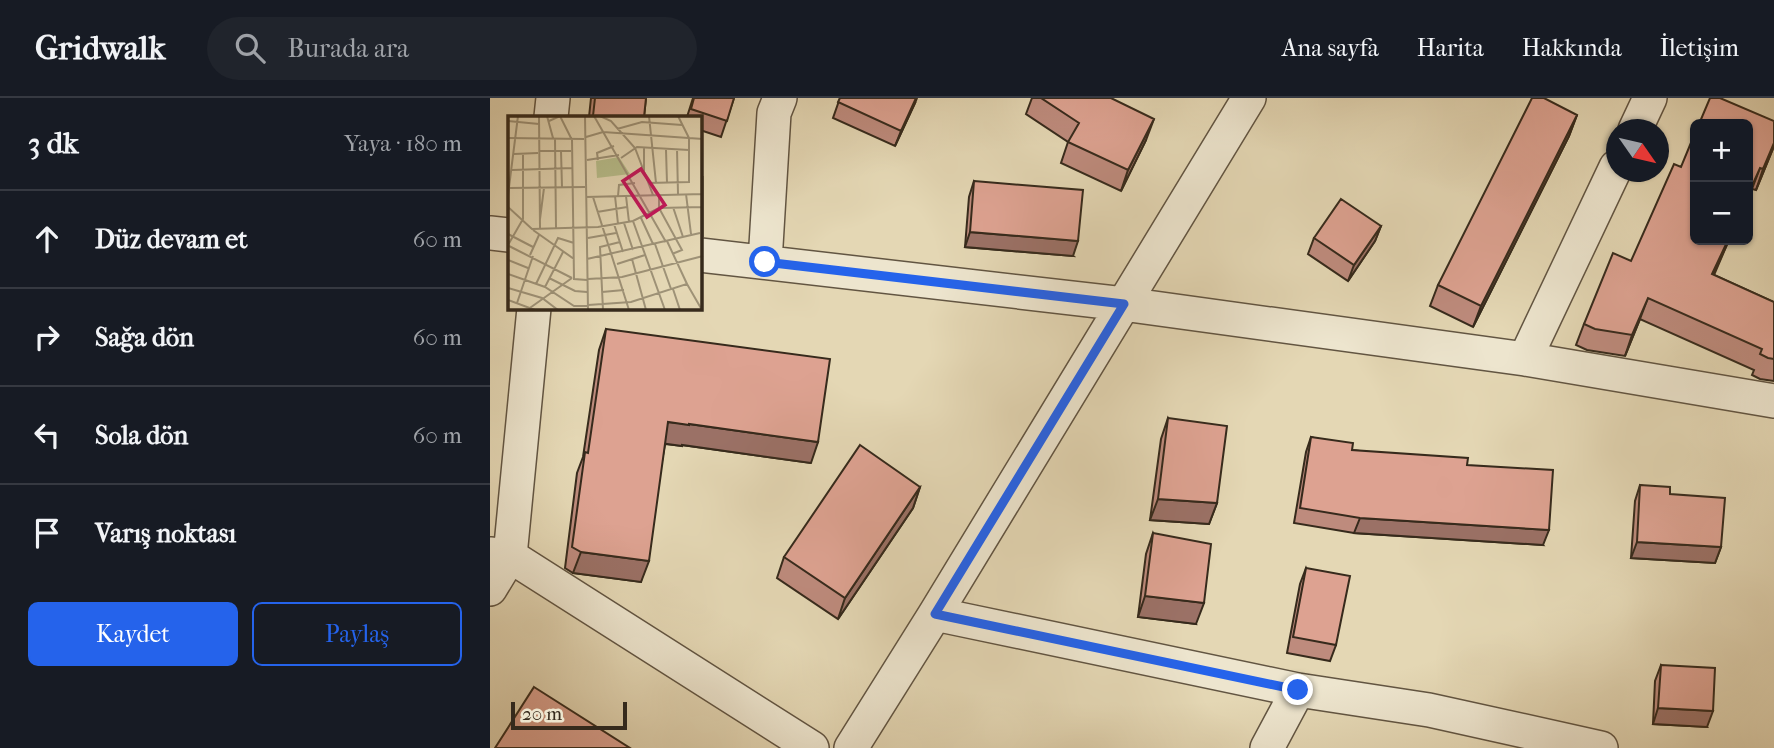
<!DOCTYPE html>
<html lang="tr">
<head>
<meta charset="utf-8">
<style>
  body { margin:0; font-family:"IM FELL French Canon",serif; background:#20242c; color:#f1f3f6 }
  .controls { position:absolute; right:21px; top:21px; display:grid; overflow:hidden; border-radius:10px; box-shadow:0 2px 5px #0004 }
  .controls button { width:63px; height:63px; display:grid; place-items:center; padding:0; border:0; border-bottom:2px solid #363941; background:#171b24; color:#f1f3f6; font:35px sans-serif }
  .compass { position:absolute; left:1116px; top:21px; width:63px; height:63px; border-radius:50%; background:#171b24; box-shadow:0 2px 5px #0004; rotate:124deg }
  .scale { position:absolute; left:21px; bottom:18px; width:116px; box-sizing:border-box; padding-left:7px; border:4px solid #362a1c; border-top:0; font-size:19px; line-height:24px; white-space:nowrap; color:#362a1c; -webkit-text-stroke:5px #ede5ce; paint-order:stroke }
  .stop { position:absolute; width:21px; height:21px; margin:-16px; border:5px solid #2563eb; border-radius:50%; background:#fff }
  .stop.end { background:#2563eb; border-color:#fff; box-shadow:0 2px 7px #0008 }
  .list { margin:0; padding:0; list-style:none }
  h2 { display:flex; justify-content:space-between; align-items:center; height:91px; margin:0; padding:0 28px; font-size:30px }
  h2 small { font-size:23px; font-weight:400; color:#9ea1a6 }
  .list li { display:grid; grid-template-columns:46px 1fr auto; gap:21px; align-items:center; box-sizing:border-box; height:98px; padding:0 28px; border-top:2px solid #363941 }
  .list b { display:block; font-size:26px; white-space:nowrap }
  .list em { font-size:23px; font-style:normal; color:#9ea1a6 }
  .actions { display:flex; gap:14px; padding:21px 28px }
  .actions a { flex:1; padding:16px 0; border:2px solid #2563eb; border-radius:10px; text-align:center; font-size:24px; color:#2563eb }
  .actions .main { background:#2563eb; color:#fff }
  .icon { flex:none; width:38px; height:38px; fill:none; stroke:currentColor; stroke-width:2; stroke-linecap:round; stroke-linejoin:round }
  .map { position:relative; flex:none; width:1284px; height:650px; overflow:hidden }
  header { display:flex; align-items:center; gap:42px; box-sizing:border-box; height:98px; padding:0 35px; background:#171b24; border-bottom:2px solid #363941 }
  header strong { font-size:33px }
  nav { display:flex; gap:38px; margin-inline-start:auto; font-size:24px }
  .search { width:490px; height:63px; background:#20242c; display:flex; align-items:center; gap:18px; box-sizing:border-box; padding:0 24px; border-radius:38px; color:#9ea1a6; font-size:26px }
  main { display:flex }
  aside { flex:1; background:#171b24 }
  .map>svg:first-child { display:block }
</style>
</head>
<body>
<header>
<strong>Gridwalk</strong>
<div class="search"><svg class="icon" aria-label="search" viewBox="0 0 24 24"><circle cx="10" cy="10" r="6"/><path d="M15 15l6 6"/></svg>Burada ara</div>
<nav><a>Ana sayfa</a><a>Harita</a><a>Hakkında</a><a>İletişim</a></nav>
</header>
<main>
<aside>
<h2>3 dk<small>Yaya · 180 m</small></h2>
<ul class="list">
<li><svg class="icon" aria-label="ahead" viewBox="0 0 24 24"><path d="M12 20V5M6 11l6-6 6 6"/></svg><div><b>Düz devam et</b></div><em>60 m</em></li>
<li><svg class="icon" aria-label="right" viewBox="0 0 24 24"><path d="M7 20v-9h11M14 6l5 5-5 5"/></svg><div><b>Sağa dön</b></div><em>60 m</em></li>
<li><svg class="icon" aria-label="left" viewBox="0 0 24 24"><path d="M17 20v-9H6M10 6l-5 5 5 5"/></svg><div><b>Sola dön</b></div><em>60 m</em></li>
<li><svg class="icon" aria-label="arrive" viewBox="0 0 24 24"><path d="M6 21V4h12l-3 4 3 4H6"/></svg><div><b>Varış noktası</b></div></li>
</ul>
<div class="actions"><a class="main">Kaydet</a><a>Paylaş</a></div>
</aside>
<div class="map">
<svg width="1284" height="650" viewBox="0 0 1284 650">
  <rect width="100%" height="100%" fill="#e4d7b4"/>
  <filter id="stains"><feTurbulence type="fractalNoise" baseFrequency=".00286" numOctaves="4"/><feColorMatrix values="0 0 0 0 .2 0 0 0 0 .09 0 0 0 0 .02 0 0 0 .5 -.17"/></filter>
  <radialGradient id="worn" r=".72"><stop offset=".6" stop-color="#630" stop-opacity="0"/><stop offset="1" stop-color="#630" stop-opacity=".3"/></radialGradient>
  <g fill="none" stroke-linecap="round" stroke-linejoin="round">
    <defs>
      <path id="street" d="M61,19L63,0
        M1145,32L1160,0
        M0,135L19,137
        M210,157L634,206L1035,261L1284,303
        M275,164L284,15L290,0
        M1035,261L1126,69
        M0,456L20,458L322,650
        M0,491L20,458L44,210
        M445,516L808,592L939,612L1111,650
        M361,650L445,516L759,0
        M777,650L808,592"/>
    </defs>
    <!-- street casing -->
    <use href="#street" stroke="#625542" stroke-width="36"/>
    <!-- street -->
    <use href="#street" stroke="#ede5ce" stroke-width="33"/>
  </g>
  <!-- wall -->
  <path fill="#be8b7d" stroke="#362a1c" stroke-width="2" d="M101,0H156L154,19H99Z
    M203,0H244L231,39L210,32V19H197Z
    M350,0L425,5L405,48L343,20Z
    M542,0H621L656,42L631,93L571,65L578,44L536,16Z
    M1087,17L1079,38L983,229L940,208L948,187Z
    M1258,26L1284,48L1266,92L1262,91Z
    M484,83L583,158L475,149L479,99Z
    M891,128L885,143L858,183L818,156L824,140Z
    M1205,142H1239L1224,177L1284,204V283L1270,281L1262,277L1264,272L1150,221L1135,258L1097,252L1086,247L1094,226L1141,163Z
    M116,231L321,365L192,347V348L175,346L151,484L83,475L75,470L87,375L93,359L109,252Z
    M678,320L727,405L719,426L660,422L671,341Z
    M821,339L862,352L977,367L1053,447L864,435L804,425L816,354Z
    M1150,387L1180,396L1231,449L1225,465L1141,460L1145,403Z
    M430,389L423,410L348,521L287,480L294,459Z
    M663,435L706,526L648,519L656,456Z
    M816,470L846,547L840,563L797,555L810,486Z
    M1171,567L1217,629L1163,626L1165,583Z"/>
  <!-- shaded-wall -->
  <path fill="#9b7166" stroke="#362a1c" stroke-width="2" d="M426,0H427L425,5L405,48L411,33Z
    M1087,17L1079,38L983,229L991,208Z
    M664,21L656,42L631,93L638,72Z
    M1284,45V48L1266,92L1273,71Z
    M1270,70L1262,91L1258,101V97Z
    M891,128L885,143L858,183L864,167Z
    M480,134L588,143L583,158L475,149Z
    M1238,142H1239L1214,197L1222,176Z
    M1158,200L1150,221L1135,258L1142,237Z
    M178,324L199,326L328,344L321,365L192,347V348L170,345Z
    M430,389L423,410L348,521L355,500Z
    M668,401L727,405L719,426L660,422Z
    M870,420L1059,432L1053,447L864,435Z
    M1147,444L1231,449L1225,465L1141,460Z
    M91,454L159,463L151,484L83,475Z
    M655,498L714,505L706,526L648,519Z
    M1168,610L1223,613L1217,629L1163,626Z"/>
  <!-- building -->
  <path fill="#dda291" stroke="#362a1c" stroke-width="2" d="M105,0H156L154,19H115L103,18Z
    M204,0H244L237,23L201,11Z
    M350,0H426L411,33L348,4Z
    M551,0H621L664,21L638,72L578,44L589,25Z
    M1042,0H1054L1087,17L991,208L948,187Z
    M1220,0H1230L1284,23V45L1273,71L1270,70L1258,97V26H1209Z
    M1205,35V142H1238L1222,176L1284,204V261L1278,260L1270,256L1272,251L1158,200L1142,237L1105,231L1094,226L1123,155L1141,163L1184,66L1191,69Z
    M484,83L593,92L588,143L480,134Z
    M851,101L891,128L864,167L824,140Z
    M116,231L340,261L328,344L199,326V327L178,324L159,463L91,454L82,449L95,354L98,355Z
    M678,320L737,328L727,405L668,401Z
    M821,339L863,345L862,352L978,360L977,367L1063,372L1059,432L870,420L810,410Z
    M370,347L430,389L355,500L294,459Z
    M1150,387L1180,389V396L1235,400L1231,449L1147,444Z
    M663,435L721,446L714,505L655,498Z
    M816,470L860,478L846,547L803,539Z
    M1171,567L1225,570L1223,613L1168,610Z
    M44,589L140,650H5Z"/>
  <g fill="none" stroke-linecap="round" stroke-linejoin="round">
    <!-- route -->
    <path stroke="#2563eb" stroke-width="9" d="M275,164L634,206L445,516L808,592"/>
  </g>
  <!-- overview -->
  <g transform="translate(18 18)">
    <rect width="194" height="194" fill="#e4d7b4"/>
    <path d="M111,41L122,58L89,62L88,45Z" fill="#b7bd8b"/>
    <path fill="none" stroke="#9e9277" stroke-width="2" d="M31,0L32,112M39,0L45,22M77,0L80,194M86,0L158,126M92,0L103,5L127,32L145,79M141,0L148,67M0,5L31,8M41,5L52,0L64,24L66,163L79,164M109,13L134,6L174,9M78,21L95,16L195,23M0,22L76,23M47,23L48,112M169,33L170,78M158,34L159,67M31,35H63M53,35L54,71M6,38L30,37M113,42L129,31L181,34M79,44L111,39M90,44L89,37L106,30M4,54L65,52M136,57V31M195,60V122M140,67L181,66V22L170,0M2,72L77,71M178,78L183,118M0,79L10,0M151,79V92L174,134L164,138M107,80L110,108M110,80L111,69L127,67M118,80L121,106M78,81L195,78M85,81L121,194M0,91L24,113L90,111L125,105L151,92L195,91M165,91L175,121M89,96L119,91M133,102L145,128M32,103L36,72M125,105L157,194M116,107L125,134M106,108L115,136M25,114L66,143M0,118L25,131M80,122L108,117M147,128L163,173M0,129L15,103V38M1,130L64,162M22,139L31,119M79,143L192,117M124,143L138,194M0,144L20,152M109,148L137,139M0,158L37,171L66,190L123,186L179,168L159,125M41,162L67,175L79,176M80,163L114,161L195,140M28,168L50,122L66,127M179,168L194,194M37,171L55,136M0,172L34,182L50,194M165,173L172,194M94,176L116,174M0,184L27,194M9,187L25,140M19,194L64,162M95,194L92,131L112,126"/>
    <path fill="#c2185b" fill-opacity="0.15" stroke="#c2185b" stroke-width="3.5" d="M133,53L157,89L139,101L115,65Z"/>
    <rect width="194" height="194" fill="none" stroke="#362a1c" stroke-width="3.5"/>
  </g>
  <rect width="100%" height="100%" filter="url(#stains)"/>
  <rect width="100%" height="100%" fill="url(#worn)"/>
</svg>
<div class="controls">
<button>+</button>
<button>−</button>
</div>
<svg class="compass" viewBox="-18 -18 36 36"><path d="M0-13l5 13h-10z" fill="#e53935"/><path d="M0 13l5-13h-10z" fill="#9ea1a6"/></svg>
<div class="scale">20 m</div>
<div class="stop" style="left:275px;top:164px"></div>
<div class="stop end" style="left:808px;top:592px"></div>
</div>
</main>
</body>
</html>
